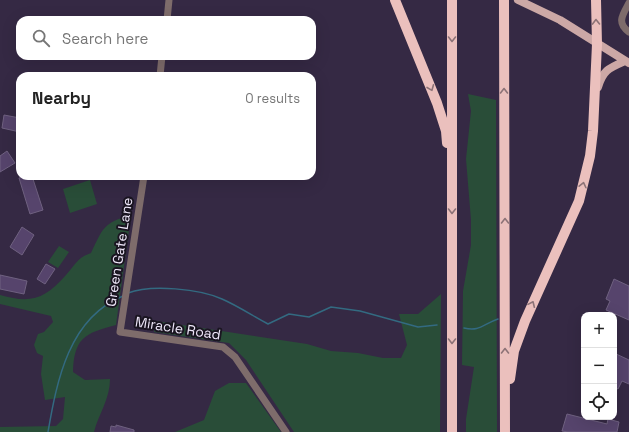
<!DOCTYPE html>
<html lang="en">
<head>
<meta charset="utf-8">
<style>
  body { margin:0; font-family:"Space Grotesk",sans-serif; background:#f6f6f6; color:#222 }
  .controls { position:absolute; right:12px; bottom:12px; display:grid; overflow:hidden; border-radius:8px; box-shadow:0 4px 16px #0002 }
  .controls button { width:36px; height:36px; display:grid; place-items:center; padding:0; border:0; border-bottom:1px solid #e0e0e0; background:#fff; color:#222; font:20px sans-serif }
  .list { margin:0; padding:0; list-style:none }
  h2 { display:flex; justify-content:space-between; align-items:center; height:52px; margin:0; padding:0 16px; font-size:17px }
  h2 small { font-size:13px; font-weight:400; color:#767676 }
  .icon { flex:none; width:22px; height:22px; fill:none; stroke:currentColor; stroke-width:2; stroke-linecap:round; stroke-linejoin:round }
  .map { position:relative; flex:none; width:629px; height:432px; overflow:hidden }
  .search { position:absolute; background:#fff; box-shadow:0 4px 16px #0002; left:16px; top:16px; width:300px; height:44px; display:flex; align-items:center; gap:10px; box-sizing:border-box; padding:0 14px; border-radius:12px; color:#767676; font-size:15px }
  .panel { position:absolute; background:#fff; box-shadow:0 4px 16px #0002; left:16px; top:72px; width:300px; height:108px; border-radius:12px }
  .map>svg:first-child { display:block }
</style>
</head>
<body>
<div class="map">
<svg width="629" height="432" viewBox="0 0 629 432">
  <rect width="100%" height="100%" fill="#352944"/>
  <!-- green -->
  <path fill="#294d38" d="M468,94L496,100L497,432H466V419L474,367L462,365L463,291L471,245V220L466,159L471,111Z
    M90,180L97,204L70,213L63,189Z
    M131,215L116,325C85,333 74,338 73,372L85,380L110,379C110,399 99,413 94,432H0V427L56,426L63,419L65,397L45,400L41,374L43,356L37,353L34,345L38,334L44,332L53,322L51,316L0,304V295C31,304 45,299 66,275C76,264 77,258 91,253C103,228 103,223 131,215Z
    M59,246L69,252L58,268L48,262Z
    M441,294L440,432H294L246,360L229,343L154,332L156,321L307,344L331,351L358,353L383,358H401L407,345L399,314H418Z
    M229,383H246L281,432H175L204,420L215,391Z"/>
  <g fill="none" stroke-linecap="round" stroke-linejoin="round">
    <!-- stream -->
    <path stroke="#336a81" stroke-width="1.5" d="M128,293C151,284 200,289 222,299C238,306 253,316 268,324L289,314L309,317L331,307L360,311L418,327L437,325
      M464,328C480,332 483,324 498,319
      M48,432C57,380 69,318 123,296"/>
  </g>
  <!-- building -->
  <path fill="#56446c" stroke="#6f6180" d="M4,115L20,118V132L2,128Z
    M7,151L15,163L0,172V156Z
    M24,176H32L43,210L30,214L19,178Z
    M22,227L34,235L22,255L10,247Z
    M46,264L55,269L45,284L37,279Z
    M0,275L27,281L24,294L0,289Z
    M614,279L629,286V320L606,310L610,301L606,299Z
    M614,353L629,360V384L622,381L618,389L614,387Z
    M567,414L607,424L608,419L619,422L617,432H568L562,431Z
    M116,425L134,430V432H110L111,426L116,427Z"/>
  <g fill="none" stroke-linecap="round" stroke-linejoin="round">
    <!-- minor -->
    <path stroke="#7e6c6b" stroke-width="7" d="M629,3C623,14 616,23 629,32
      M167,20L169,0
      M160,76L162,56
      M144,176L120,332L223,347L235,357L286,432"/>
    <!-- major -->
    <path stroke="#cca8a6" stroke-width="8" d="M518,0L560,20L629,63
      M598,87C603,70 609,68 625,61"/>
    <!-- highway -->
    <path stroke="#ebc0bd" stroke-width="10" d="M395,0L437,103L446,131L447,143
      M452,0V432
      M504,0L505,432
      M510,379L514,351L525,321L579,201L590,156L593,131L597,44L596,0"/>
  </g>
  <!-- one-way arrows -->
  <defs><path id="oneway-chevron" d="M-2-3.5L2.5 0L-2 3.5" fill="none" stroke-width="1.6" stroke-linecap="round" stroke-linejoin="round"/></defs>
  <g stroke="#8d7377">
    <use href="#oneway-chevron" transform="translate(596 22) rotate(-91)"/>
    <use href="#oneway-chevron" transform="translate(452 39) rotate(90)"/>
    <use href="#oneway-chevron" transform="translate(431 88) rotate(68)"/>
    <use href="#oneway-chevron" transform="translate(504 91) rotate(-90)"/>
    <use href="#oneway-chevron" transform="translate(583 185) rotate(-77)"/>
    <use href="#oneway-chevron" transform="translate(452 211) rotate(90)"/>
    <use href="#oneway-chevron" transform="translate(505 221) rotate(-90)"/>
    <use href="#oneway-chevron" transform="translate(532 304) rotate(-66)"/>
    <use href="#oneway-chevron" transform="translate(452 341) rotate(90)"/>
    <use href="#oneway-chevron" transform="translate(505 351) rotate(-90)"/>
  </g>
  <g text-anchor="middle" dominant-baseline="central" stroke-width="4" stroke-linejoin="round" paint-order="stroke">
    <!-- street labels -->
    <g font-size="14" fill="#efe8fa" stroke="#1a1521">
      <text transform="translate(119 252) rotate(-81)">Green Gate Lane</text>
      <text transform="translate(178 328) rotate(9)">Miracle Road</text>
    </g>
  </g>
</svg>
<div class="controls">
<button>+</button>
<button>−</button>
<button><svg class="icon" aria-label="locate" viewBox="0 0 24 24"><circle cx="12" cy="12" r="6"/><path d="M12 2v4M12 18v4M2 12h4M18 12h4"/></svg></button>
</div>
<div class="search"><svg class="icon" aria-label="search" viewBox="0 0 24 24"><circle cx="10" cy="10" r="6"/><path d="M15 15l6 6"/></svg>Search here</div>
<section class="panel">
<h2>Nearby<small>0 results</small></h2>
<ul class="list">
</ul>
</section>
</div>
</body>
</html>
